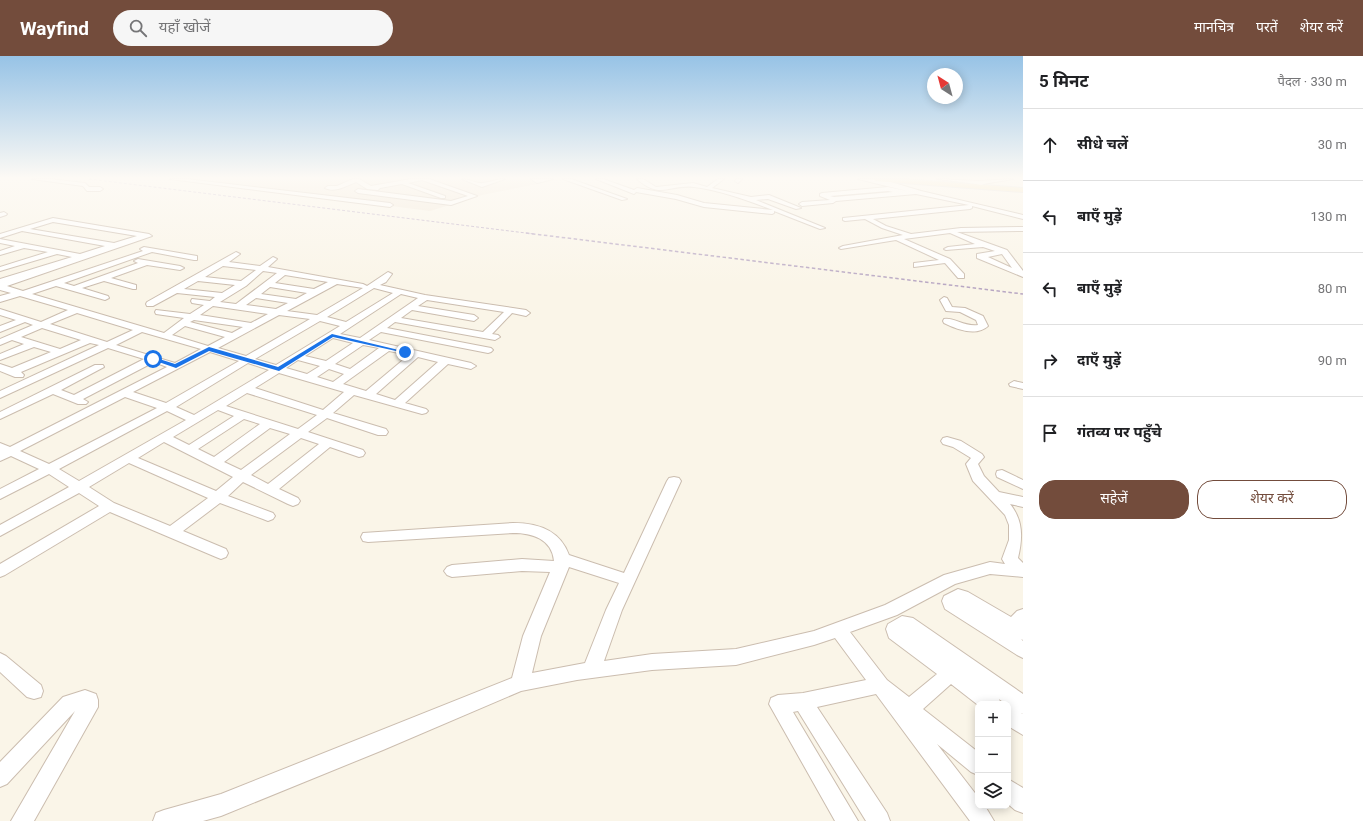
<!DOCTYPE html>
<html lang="hi">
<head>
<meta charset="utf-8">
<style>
  body { margin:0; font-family:Roboto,"Noto Sans Devanagari",sans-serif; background:#f6f6f6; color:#202124 }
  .controls { position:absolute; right:12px; bottom:12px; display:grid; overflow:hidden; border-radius:8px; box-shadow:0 2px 10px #0003 }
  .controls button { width:36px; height:36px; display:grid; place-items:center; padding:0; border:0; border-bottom:1px solid #e0e0e0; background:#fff; color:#202124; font:20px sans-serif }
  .compass { position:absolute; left:927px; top:12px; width:36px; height:36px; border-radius:50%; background:#fff; box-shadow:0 2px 10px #0003; rotate:324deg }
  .stop { position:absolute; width:12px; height:12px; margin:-9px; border:3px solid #1a73e8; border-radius:50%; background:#fff }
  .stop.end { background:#1a73e8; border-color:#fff; box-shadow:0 1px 4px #0008 }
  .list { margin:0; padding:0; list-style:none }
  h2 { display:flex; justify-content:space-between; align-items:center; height:52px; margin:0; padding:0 16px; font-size:17px }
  h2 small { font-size:13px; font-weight:400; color:#757577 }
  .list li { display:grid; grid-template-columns:26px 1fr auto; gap:12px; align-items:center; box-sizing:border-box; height:72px; padding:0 16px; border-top:1px solid #e0e0e0 }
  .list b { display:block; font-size:15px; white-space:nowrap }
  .list em { font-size:13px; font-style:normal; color:#757577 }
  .actions { display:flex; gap:8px; padding:12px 16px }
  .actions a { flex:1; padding:9px 0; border:1px solid #734c3c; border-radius:16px; text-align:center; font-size:14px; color:#734c3c }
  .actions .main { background:#734c3c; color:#fff }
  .icon { flex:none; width:22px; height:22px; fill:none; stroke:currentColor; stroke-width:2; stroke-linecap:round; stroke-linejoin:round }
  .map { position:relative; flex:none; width:1023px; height:765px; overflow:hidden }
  header { display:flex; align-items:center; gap:24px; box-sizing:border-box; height:56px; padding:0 20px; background:#734c3c; color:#fff }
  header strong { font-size:19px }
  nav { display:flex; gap:22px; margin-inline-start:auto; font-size:14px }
  .search { width:280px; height:36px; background:#f6f6f6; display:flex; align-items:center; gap:10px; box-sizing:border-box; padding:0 14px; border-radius:22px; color:#757577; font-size:15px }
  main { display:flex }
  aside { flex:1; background:#fff }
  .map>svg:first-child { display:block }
</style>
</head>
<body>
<header>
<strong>Wayfind</strong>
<div class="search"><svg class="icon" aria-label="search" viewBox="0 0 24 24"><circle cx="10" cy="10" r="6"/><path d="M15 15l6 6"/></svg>यहाँ खोजें</div>
<nav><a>मानचित्र</a><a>परतें</a><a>शेयर करें</a></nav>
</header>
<main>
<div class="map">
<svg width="1023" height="765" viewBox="0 0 1023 765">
  <rect width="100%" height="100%" fill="#faf5e8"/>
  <!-- residential -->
  <path fill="#f1e7d7" d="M224,123H562L482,139L430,155L210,127Z"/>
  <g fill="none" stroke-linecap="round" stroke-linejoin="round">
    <defs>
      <path id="minor" d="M32,123H49L85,127L89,131H100L103,133L100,135H87L83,130Z
        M170,123H187L390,147L393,149L390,151Z
        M353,123H359L371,130L411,123H429L477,140L451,149L358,137L355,135L358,133L451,145L468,140L422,124L408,127L445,140V142H441L402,128L380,132L378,134L367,133L356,126C346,130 335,137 325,132L328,130H337Z
        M462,123C469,123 477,128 483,127C491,126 497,123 505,123L482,131Z
        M531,123H553L537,127Z
        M563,123H571L627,143L622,144Z
        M596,123H603L634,134L637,132L677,139L704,147L773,154C749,145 720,134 694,131C669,128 661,144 637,123H643L656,131L693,127L707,131L718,123H724L712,132L751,141L769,139L801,152L796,153L768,143L756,144L825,172L820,173L774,155V157L772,158L704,151L676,143L636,136L634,138Z
        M737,123H742L738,127L735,125Z
        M858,123H881L921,135L1023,159V163L972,150V152L970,153L873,163L886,170L911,178L961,172L1023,171V175L957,176L1007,194L1023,215V221L977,202V198L995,195L983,191L946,194L944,193L948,191L975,188L950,177L904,183L950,203L964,218V222H958L945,207L914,211V207L939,204L896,184L841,193L839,192L843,190L903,179L882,172L865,163L845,165L843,164V162L969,149L916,138L836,145L833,147L802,150L799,148L802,146L830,144L820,140V138L822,137L888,131L907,135ZM888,135L893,136L834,141L830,140ZM1002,198L1012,212L988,201Z
        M937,123L979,125L1013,123L983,128L981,131L977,128Z
        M4,156L7,158L6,159L0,161V157Z
        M53,162L149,178L152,180L7,230L23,235L143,195L140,193L144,191L197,200V204H194L152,196L64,227L74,230L138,207L134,205L138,203L180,210L184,212L180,214L147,209L111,222L136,229V233H133L104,225L82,232L108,240L109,242L105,244L56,230L32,238L164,277L184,262L156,258L155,256L156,254L190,258L204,249L192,247L191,245L192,243L210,245L215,241L177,237L153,250H147L146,248L147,246L236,196L240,198L229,206L260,210L273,201L277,203L268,211L363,228L367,230L388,216L392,218L386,226L380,229L425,239L526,254L530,257L526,260L512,257L492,278L498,279L500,281L495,284L395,266L387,272L491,292L493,294L491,296L488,297L381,276L369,284L471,307L476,310L471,313L448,308L405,347L426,353L428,355L426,357L422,358L354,339L333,357L386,373L388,376L386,379H378L327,362L308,376L363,394L365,397L363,400L359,401L330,391L279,433L298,442L300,445L298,448L293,450L288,448L243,426L228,440L273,457L275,460L273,463L268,465L263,463L220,447L183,475L226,493L228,497L226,501L221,503L216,501L110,456L5,519L0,521V508L99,450L79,437L0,480V469L69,431L49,418L0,443V433L39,413L11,400L0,405V387L10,391L167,311L154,306L83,343L88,346L86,348H78L53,338L0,363V356L95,309H103L104,311L61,334L74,339L144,303L108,292L0,342V335L99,289L90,287L21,316L24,319L23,321H15L0,315V308L12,312L51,296L34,291L0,304V298L24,288L12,284L0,289V283L33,269L25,266L0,276V270L16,264L0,259V253L41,266L68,254L20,240L0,246V240L11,237L0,234V223L72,201L57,198L0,215V211L48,196L24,192L0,199V195L15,190L0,187V183L80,198L105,190L22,175L0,182V178ZM53,166L137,180L114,187L30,173ZM223,210L256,214L241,225L205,221ZM263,215L277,217L236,248L220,246L246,230ZM285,219L328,226L314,233L275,227ZM198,225L235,229L222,237L184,233ZM337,228L363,232L317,259L287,255ZM270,231L307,237L296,243L261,238ZM374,232L393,237L346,266L327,261ZM401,238L418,242L360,282L340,278ZM256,242L288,247L276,253L246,249ZM427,244L504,256L483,276L401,262L412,254L474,265L478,262L474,259L418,250ZM213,250L268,258L251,267L200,259ZM77,257L133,274L107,286L50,268ZM279,259L310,263L246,300L218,292ZM194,264L243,271L232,277L190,266ZM320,265L340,270L276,309L255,303ZM185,270L225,281L208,290L172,279ZM42,272L81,284L60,293L21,281ZM142,276L201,293L175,307L116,289ZM333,282L353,287L326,305L305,300ZM363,289L379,292L350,313L335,308ZM389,295L409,299L366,335L343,328ZM210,296L239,305L166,347L133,336ZM418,301L438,306L395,344L376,338ZM298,304L320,310L307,318L286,312ZM248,307L269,314L194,359L176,351ZM329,313L344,318L333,326L317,321ZM279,317L344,336L323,354L255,332ZM247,337L317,359L298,373L226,350ZM125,341L157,352L49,408L20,395ZM218,354L234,360L189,389L173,381ZM167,355L186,364L79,425L59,413ZM244,363L260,368L214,401L198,393ZM270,372L290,378L241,414L224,406ZM301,382L319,388L268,428L251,419ZM164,386L233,421L216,435L138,402ZM129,407L208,442L170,470L114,447L89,431Z
        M944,241L947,242L952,251L965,252L983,260L988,270C976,281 956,273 944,267L943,265L944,263C954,261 964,271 978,269L976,264L960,256L946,255L940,244Z
        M1014,325L1023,327V333L1010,330L1009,328Z
        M947,381L961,385L982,398L984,401L978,408L984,420L999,436L1023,441V451L1010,448C1023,464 1023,481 1018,502L1023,507V521L990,518L955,528L897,559L850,576L887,624L909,641L937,618L889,582L886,573L888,568L902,560L913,562L1023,638V658L1021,657L1023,658V679L1008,670V650L1010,651L999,643L1001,648L978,649L951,628L923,653L978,696V719L971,716L937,688L978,741V750H985L994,765H970L876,638L817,651L887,757L890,765H866L798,655L793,656L858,765H835L769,648L771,642L778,639L803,637L866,624L835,582L814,589L736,609L652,614L577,624L521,635L383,694L221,760L203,765H153L156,757L164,754L221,738L512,622L523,580L550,516L522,515L452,521L447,519L444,515L447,511L452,509L522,503L554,505C552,483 532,477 513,477L368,486L363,485L361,481L363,477L513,467C538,467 560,474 569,499L624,517L667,425L669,422L674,421L679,422L681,425L622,554L604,605L652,598L736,593L814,575L885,549L944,519L990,506L1005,508L1002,503L1009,484V469L1005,459L973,425L966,408L971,402L953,391L943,388L941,385L943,382ZM569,511L619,527L606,554L585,607L532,617L541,580Z
        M1002,414L1023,424V433L997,421L996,418L997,415Z
        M958,533L968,536L1011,561L1017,555L1023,553V584L1021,583L1023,585V602L1017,599L945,553L942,545L944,540Z
        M0,597L6,600L41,629L43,635L41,641L34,643L27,641L0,616Z
        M85,634L96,638L98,644V651L34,765H11L75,655L7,728L0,731V706L63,641Z
        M1008,723L1023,732V757L1015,754L1008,748Z"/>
      <path id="major" d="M873,123H905L1023,132V136L876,125Z"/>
    </defs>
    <!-- minor casing -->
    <use href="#minor" stroke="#cbbdaf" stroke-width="2"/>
    <!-- major casing -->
    <use href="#major" stroke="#d8d2cd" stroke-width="2"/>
    <!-- minor -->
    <use href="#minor" fill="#fff" fill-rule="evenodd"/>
    <!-- major -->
    <use href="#major" fill="#f2dca7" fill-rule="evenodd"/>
    <!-- rail-far1 -->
    <path stroke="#b8a7c3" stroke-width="1" stroke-dasharray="3 2" stroke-linecap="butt" d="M89,123L534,178"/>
    <!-- rail -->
    <path stroke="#b8a7c3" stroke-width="1.5" stroke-dasharray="3.5 2.5" stroke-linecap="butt" d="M526,177L1023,238"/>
  </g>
  <!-- sky -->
  <linearGradient id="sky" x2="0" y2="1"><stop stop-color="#97c3e6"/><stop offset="0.53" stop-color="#fdfaf5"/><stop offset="1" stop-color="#fdfaf5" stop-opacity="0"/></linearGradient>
  <rect width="1023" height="230" fill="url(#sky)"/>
  <!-- route -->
  <path fill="#1a73e8" d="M332,278L407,296L405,297L333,281L279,315L209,295L176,312L150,303L153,301L175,308L209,291L278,311Z"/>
</svg>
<div class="controls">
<button>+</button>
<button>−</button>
<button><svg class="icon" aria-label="layers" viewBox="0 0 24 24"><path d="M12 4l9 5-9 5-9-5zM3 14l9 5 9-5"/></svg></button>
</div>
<svg class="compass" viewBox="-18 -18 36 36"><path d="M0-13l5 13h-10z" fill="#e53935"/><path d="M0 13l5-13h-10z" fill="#757577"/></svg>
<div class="stop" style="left:153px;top:303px"></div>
<div class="stop end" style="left:405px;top:296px"></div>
</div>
<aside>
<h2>5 मिनट<small>पैदल · 330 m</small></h2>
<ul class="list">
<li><svg class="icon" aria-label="ahead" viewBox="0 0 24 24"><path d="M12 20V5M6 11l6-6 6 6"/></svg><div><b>सीधे चलें</b></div><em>30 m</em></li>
<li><svg class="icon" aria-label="left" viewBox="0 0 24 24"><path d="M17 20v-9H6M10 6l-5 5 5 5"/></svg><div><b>बाएँ मुड़ें</b></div><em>130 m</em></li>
<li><svg class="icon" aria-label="left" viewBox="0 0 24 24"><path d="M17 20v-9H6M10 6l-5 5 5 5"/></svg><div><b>बाएँ मुड़ें</b></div><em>80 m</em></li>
<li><svg class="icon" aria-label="right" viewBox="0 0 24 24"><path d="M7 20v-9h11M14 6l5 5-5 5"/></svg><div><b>दाएँ मुड़ें</b></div><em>90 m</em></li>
<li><svg class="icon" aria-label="arrive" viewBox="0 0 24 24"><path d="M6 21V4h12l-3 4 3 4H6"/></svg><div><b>गंतव्य पर पहुँचे</b></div></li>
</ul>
<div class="actions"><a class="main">सहेजें</a><a>शेयर करें</a></div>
</aside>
</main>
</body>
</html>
